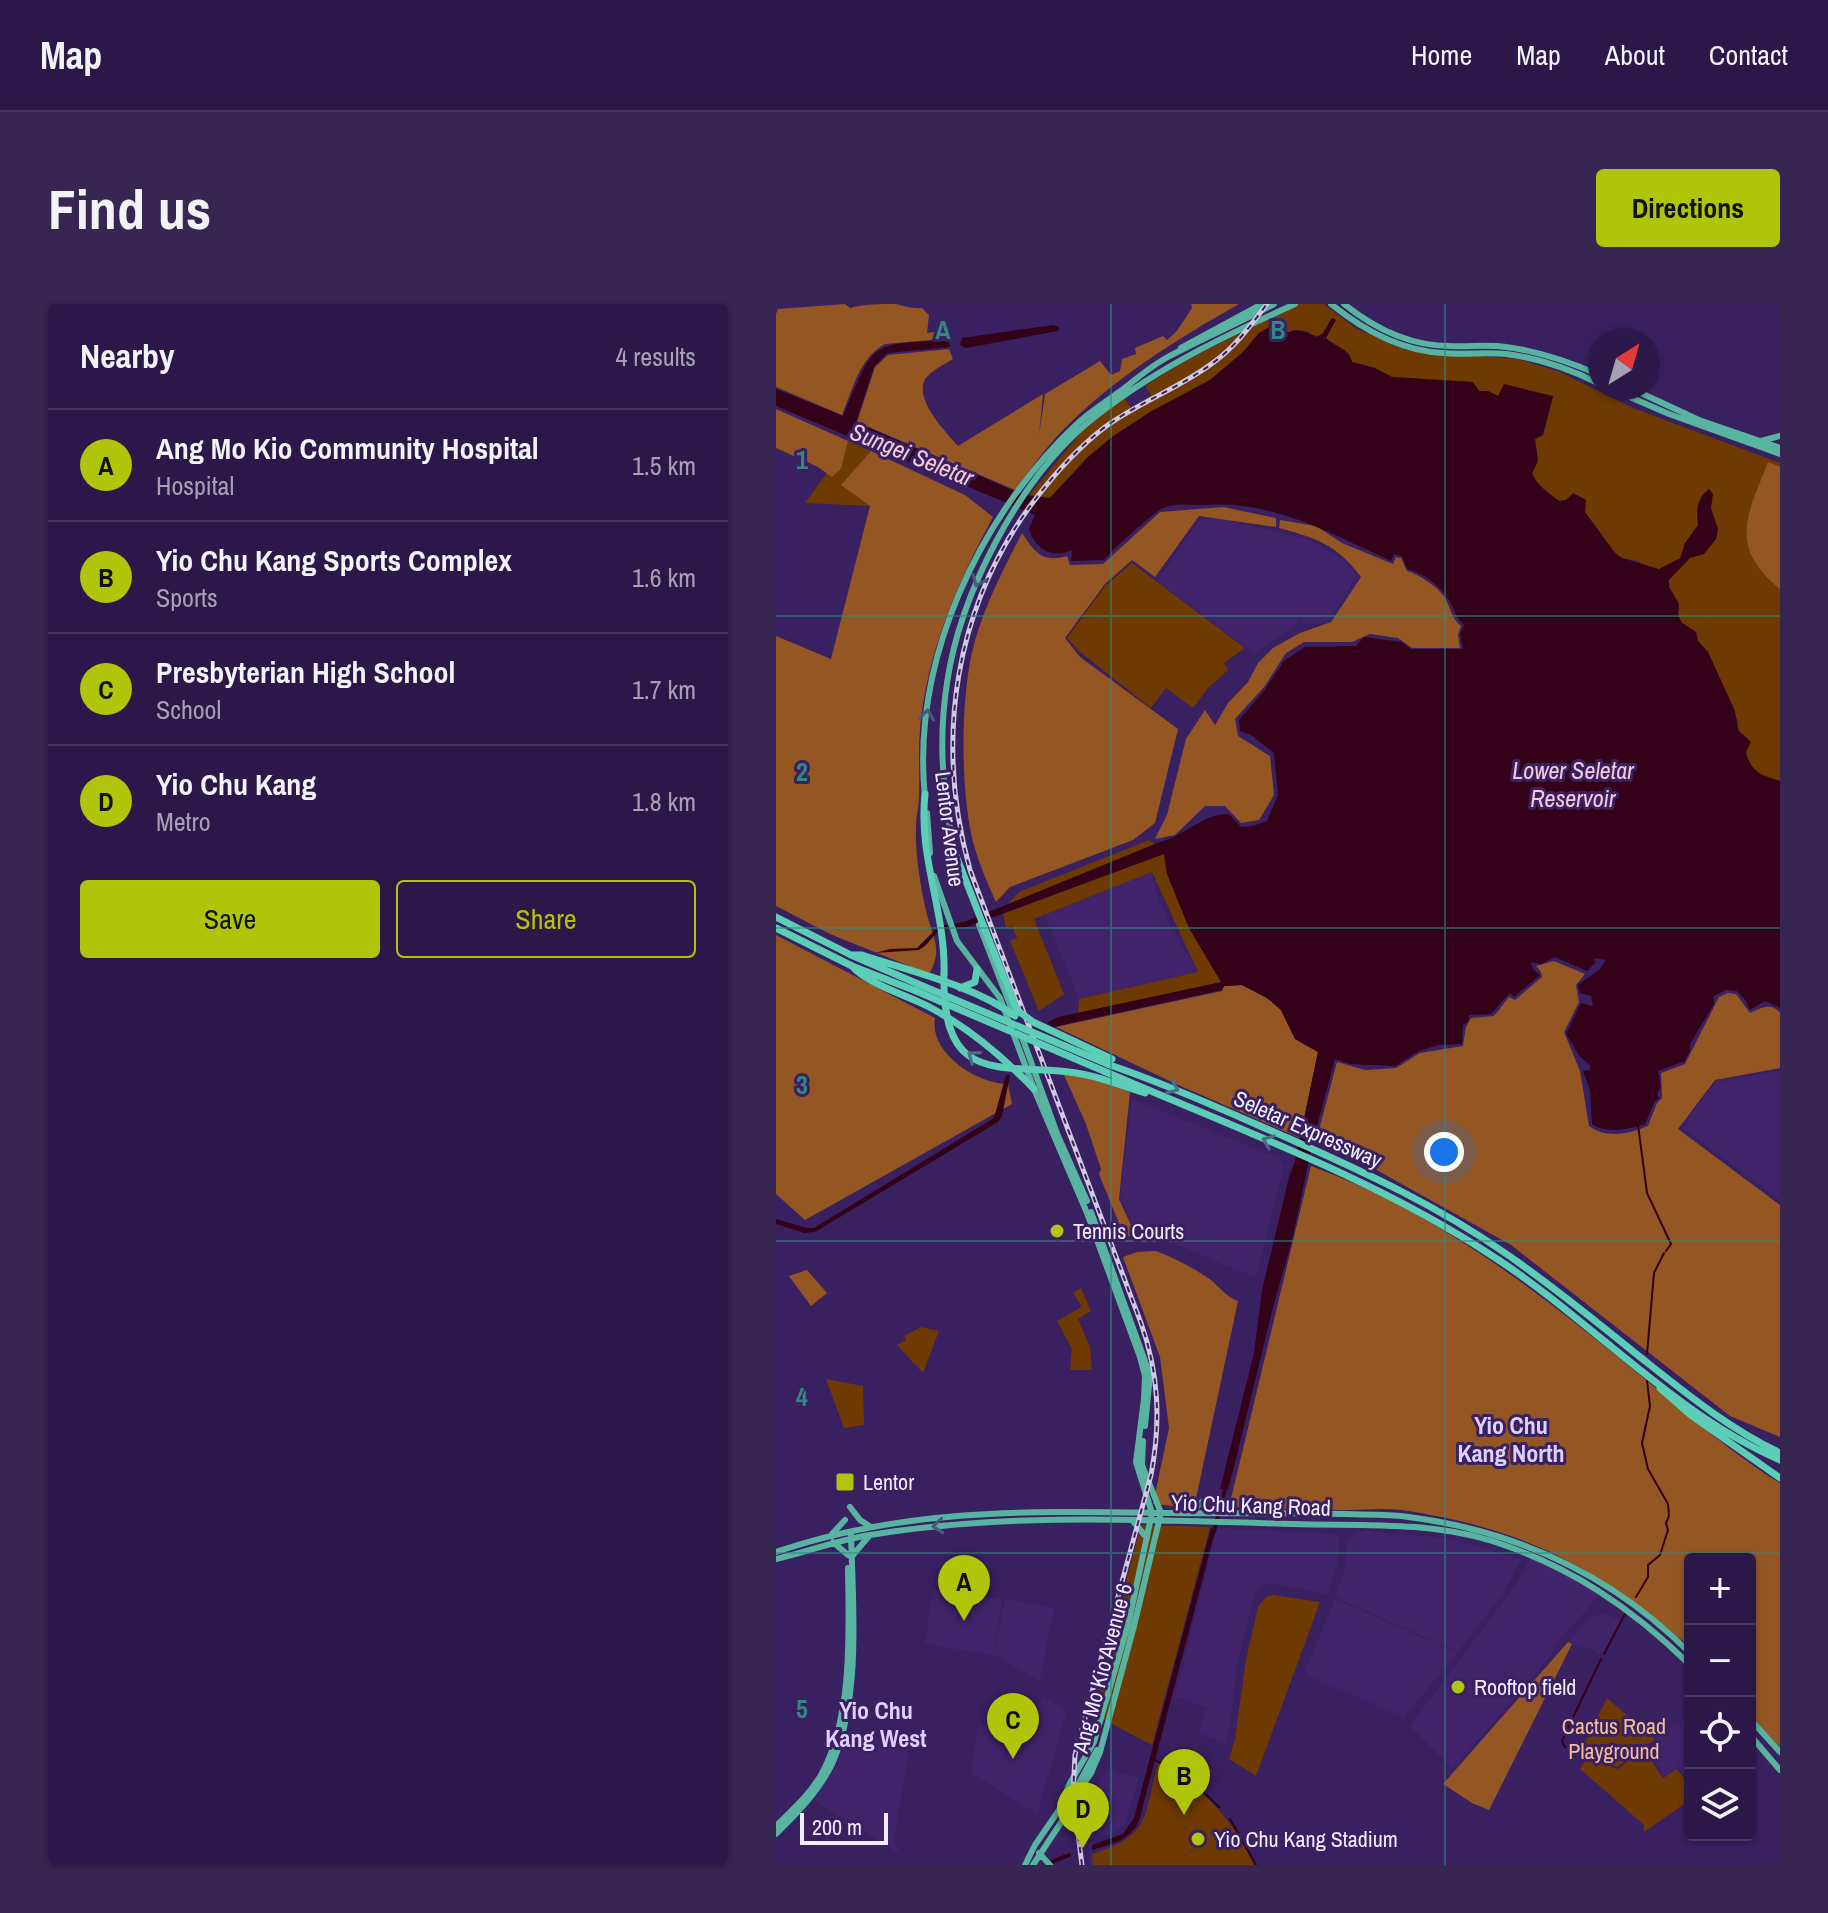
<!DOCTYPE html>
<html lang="en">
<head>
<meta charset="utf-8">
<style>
  body { margin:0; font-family:"Archivo Narrow",sans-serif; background:#372552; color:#f1f3f6 }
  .controls { position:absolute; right:24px; bottom:24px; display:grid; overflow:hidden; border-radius:8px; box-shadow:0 2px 6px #0004 }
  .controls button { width:72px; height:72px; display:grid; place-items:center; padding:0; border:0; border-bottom:2px solid #473760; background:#2b1848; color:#f1f3f6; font:40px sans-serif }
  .compass { position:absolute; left:812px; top:24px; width:72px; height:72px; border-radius:50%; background:#2b1848; box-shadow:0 2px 6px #0004; rotate:37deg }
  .scale { position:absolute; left:24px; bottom:20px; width:88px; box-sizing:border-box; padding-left:8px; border:4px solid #f0ecfc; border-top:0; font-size:22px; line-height:28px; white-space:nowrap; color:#f0ecfc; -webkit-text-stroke:6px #392060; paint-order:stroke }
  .you { position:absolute; left:668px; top:848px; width:28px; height:28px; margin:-20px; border:6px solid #fff; border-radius:50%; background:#1a73e8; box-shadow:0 0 0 12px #1a73e833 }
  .badge { display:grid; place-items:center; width:52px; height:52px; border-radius:50%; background:#aec509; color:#111; font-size:26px; font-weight:700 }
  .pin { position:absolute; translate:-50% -66px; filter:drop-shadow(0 2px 4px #0008) }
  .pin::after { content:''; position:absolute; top:42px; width:28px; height:24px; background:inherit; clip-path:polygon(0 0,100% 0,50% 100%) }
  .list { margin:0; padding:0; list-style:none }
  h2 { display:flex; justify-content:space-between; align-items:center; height:104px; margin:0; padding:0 32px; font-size:34px }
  h2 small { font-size:26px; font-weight:400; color:#a6a0b4 }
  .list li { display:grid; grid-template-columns:52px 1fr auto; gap:24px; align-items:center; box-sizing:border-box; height:112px; padding:0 32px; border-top:2px solid #473760 }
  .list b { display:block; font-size:30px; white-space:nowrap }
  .list p { margin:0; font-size:26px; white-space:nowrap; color:#a6a0b4 }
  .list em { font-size:26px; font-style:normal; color:#a6a0b4 }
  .actions { display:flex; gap:16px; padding:24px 32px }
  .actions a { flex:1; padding:18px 0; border:2px solid #aec509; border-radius:8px; text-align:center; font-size:28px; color:#aec509 }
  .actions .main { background:#aec509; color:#111 }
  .icon { flex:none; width:44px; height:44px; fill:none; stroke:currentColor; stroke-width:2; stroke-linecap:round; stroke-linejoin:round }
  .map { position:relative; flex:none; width:1004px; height:1561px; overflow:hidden; border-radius:8px }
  header { display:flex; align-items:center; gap:48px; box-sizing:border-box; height:112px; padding:0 40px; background:#2b1848; border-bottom:2px solid #473760 }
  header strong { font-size:38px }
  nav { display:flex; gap:44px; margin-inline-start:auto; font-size:28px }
  .intro { display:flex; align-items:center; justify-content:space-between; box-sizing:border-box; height:192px; padding:0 48px }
  h1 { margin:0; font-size:56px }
  .button { padding:20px 36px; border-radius:8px; background:#aec509; color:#111; font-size:28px; font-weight:700 }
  main { display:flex; gap:48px; padding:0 48px }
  aside { flex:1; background:#2b1848; border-radius:8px; box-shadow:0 2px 6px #0004 }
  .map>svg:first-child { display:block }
</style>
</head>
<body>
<header>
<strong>Map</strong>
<nav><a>Home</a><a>Map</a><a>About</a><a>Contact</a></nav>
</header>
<div class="intro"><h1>Find us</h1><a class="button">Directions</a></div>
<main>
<aside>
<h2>Nearby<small>4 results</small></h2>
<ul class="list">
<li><span class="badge">A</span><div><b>Ang Mo Kio Community Hospital</b><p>Hospital</p></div><em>1.5 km</em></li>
<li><span class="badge">B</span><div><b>Yio Chu Kang Sports Complex</b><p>Sports</p></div><em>1.6 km</em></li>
<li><span class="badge">C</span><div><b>Presbyterian High School</b><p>School</p></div><em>1.7 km</em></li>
<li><span class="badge">D</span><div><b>Yio Chu Kang</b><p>Metro</p></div><em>1.8 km</em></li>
</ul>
<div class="actions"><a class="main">Save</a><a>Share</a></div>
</aside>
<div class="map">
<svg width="1004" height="1561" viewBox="0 0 1004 1561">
  <rect width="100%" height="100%" fill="#392060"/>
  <!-- built -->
  <path fill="#40236b" d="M424,215H443L532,235L568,255L580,272L555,314L531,320L524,315L516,324L478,349L381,277Z
    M376,568L379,585L394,623L422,668L303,695L269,611Z
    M1004,767V896L907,824L926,794L941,778Z
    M356,795L503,854L508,862L480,974L357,922L344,892Z
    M441,1224L545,1229L561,1231L564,1238L562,1261L551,1291L501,1280L487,1281L479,1290L461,1361L454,1423L450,1440L422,1428L430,1403L399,1393Z
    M592,1227L672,1234L745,1255L727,1290L682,1348L559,1293L568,1269L571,1237L580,1228Z
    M755,1252L789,1267L824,1291L785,1334L774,1352L677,1465L634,1422L740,1281Z
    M157,1285L226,1295L218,1350L229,1295L278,1304L264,1377L217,1351L149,1340Z
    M559,1295L681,1349L628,1413L530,1371V1364Z
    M829,1310L847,1318L826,1351L813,1344L792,1338L816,1312Z
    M267,1392L291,1407L261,1510L195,1469L203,1419L237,1440Z
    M914,1411V1479L902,1463L888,1472L868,1443Z
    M71,1429L134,1439L118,1533L119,1540L127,1552L37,1496L60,1462Z
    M334,1463L343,1469L363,1474L348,1522L339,1528L315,1535L317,1561H314L309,1497Z"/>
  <!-- green -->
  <path fill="#6f3a01" d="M520,0H548L579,24L629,46L742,55L784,68L857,104L1004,159V477C998,475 990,475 984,472C970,464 962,432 962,417L932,348L922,337L920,328L906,319L902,311L903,300L893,283L862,257L846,254L839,249L809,208L790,196L783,197C773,189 761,182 756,169L762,157L759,135L767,131L777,93L727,81V87L722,92L712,87H703L696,78L615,73L599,64L576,58L563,43L550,34L536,31L532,27L517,26L504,32L500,22L497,21L483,29L467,48L434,76L374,108L336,133L312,153L274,194L253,191L308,125L348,94L356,105L375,91L369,82L406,59Z
    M72,137L95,147L65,181L94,202L29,199L51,169L56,172L65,164Z
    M356,259L469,344L448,359L452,366L432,384L417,404L390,384L375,404L304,348L291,334L330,281Z
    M373,536L379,540L231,601L243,588Z
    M388,549L391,570L413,624L446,678L302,710L303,695L422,668L376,568L258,615L288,690L263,707L234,637L241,634L236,622L230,624L227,610Z
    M305,984L315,1007L302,1015L314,1043L316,1066H294L296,1045L281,1017L304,1004L305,1001L297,989Z
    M145,1023L163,1027L147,1069L121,1041L130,1036L128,1032Z
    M50,1075L87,1082L88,1121L68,1124Z
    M365,1221L434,1223L376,1441L315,1409Z
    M497,1291L544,1298L480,1472L453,1455L459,1435L470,1356L482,1303L490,1293Z
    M831,1394L879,1435L841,1463L803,1450Z
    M868,1445L887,1474L901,1465L914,1482V1496L868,1528V1521L804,1465L811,1454L842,1465Z
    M382,1459C430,1486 454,1512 478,1561H317L316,1550C376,1531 367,1514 382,1459Z"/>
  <!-- forest -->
  <path fill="#945723" d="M69,0L74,4C85,0 108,0 120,0C129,2 136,5 146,4L153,11L151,29L173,26L177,34L109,40C83,54 77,85 66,111L0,83V10L2,5Z
    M415,0H463C401,35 335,76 285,128C268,146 254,166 239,186L81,118L99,63L112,51L173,45L177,55C169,60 155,67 150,74C136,94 170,128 182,142L267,90L263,131L269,90L324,57L335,71L344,67L346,55L360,50L359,44L387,32L391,36L401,27L416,4Z
    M0,105L72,137L65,165L56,173L42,163L0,144Z
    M95,147L189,191L217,213C181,280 151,348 144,425C142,447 144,469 143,492C143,502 140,512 140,522C139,550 144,579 150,607C156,632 168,645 153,670L54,630L0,602V332L55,355L94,202L65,181Z
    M992,158L1004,163V285C952,242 971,212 992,158Z
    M447,203L500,214V223L423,212L379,273L356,256L329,280L289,334L304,353L402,425L379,519L357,536L234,583L220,598C210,576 200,553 195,529C185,479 185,402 195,353C204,310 226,268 246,229C259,249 267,259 291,252L294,261L327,260L384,208Z
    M504,216L540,222L566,239L617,260L620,253L625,254L631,267C644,271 661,282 669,294C675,304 675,314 685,322L682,331L684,344H636L622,334L594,330L576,338H528L510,349L488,383L459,415L462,432L494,452L498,491L483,516L465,519L449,502H429L399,531L379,535L391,511L410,435L429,406L439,421L452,399L472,378L482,359L497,344L524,329L555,318L585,273C561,241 541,234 503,224Z
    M0,631L159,714C153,749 201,780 232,780L236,800L29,916L0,890Z
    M778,657L809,670L800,681L803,698L788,728L804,767L813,822C831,835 852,830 872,822L881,799L886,794L885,769L909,760L943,693L952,689L960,690L974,709C985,704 995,698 1004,709V764L939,776L902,825L1004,901V1133L954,1112L735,941L588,859L540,837L561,758L589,766L620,764L644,749L687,742L690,723L695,714L718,712L733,693L739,696L766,673L765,668L760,662Z
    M466,681L491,694L505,706L519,735L542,748L524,834L400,780L280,723L446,687L448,682Z
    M288,771L307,772L354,788L343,895L359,930L349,934L323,870L325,865L310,820Z
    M535,862C660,908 757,984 859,1067C907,1105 951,1147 1004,1179V1443L974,1411V1255H914V1343C820,1263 749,1224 625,1206C606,1204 588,1206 569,1206C531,1206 492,1204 453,1203Z
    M380,947C398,954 416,963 432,974C444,982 449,993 462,997L418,1204L377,1200L393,1124L384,1053L347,953L361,948Z
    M31,966L51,989L35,1002L13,972Z
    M792,1338L796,1340L713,1506L696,1499L667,1480Z"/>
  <!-- water -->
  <path fill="#330118" d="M556,14L560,16L550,34C559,44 573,43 576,58L599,64L616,73L697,78L703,87H712L722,92L728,80L777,92L767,131L759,135L762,157L756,169C761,182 773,189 783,197L790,196L797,189L810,196L809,208L839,249L846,254L883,265L904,254L909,239L922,221C920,206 921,194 933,185L937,190L935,204L942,225L940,235L928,250L914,254L893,276V283L903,300L902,311L906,319L920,328L922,337L932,348L959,407L962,426L975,438L970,448C975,469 986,471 1004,477V704L989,697L974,706L970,697L961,687L950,686L938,692V700L914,740V746L909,757L882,767L885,782L881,790L883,794L879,797L869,820C855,825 829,830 816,820L814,786L807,767L814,766V761L804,753L790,730L805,699L817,702L815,692L804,689L802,681L823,666L830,656L818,654L819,659L811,667L779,653L765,660L755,658L757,665L764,671L738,693L734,689L715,710L693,711L692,718L687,721L686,740L662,741L643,747L619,762L574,760L559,755L537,837L516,936L496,1007L458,1163L452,1185H444L478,1049L486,987L513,873L519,857L542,748L519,735L505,706L491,694L466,681L448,682L446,686L277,723L271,719L282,713L445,678L413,624L391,570L388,550L191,623L163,626L150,641L143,646L99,649L114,645L141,644L163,622L188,618L384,538C409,532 426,510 453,510L465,523L477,522L491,517L502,491L498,449L475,431L464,427L463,416L488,387L508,357L529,343L580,342L588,333L625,338L635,345H687L684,330L688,321C678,312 678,302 670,292C662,280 645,268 631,265L626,252L618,250L615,257C555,230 498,196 430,201C415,202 402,198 387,204C379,207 334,248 328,256L295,257L296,246C276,255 259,245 253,225L259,211L0,102V85L67,112C98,41 90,38 173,37L174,43L111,49L98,63L80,118L248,191L274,194L312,153L336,133L374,108L434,76L467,48L483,29L497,21L495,16L502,22L504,32C521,23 526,26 541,33L547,29Z
    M278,21L283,23L282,27L190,44L184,41L186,34Z
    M230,771H234L226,812L222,818L39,928L28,929L0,920V915L30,924H38L218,814Z
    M435,1224H440L363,1517C353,1537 336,1540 316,1546V1541L347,1530L358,1514Z"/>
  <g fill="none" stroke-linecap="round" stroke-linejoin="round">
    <!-- stream -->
    <path stroke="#330118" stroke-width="2" d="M862,821L871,889L895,940L890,947
      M871,1050L878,969L888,949
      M860,1293L872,1273V1261L884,1251L892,1226L890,1219L893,1212L892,1200L872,1165L866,1139L874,1102L871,1077
      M828,1350L849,1310
      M792,1424L825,1355
      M789,1443L786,1437L789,1430
      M378,1455L387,1461
      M398,1467L423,1484L443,1503
      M454,1515L480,1561"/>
    <!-- canal -->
    <path stroke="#330118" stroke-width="4" d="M438,1227L449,1185
      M273,1559L293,1551"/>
    <!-- major -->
    <path stroke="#58b4a1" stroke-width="6" d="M555,0C587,26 625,47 667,49C688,51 709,48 730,50C763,54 794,65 824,80
      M568,0C599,25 633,42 674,42C693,43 711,40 730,43C763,47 794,58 824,71
      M405,44L486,0
      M833,84L893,110L1004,150
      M854,84L923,116L1004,144
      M985,137L1004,132
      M149,494C135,357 203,211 302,119C315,107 331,97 346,86C360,75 374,63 390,54C425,35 463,19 498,0
      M151,509L154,549
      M180,553C167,497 162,436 171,379C184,290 241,180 309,121C371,69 446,33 519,0
      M158,572L181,637L224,694L258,785L311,909L364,1053L369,1072L368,1095L360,1158L376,1209L352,1321L318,1438L294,1479L283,1506L259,1541L249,1561
      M203,621L238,711
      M246,733L282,832L311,897
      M315,908L374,1071L369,1122
      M367,1137L366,1161L385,1209
      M74,1203L84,1216L95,1223
      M414,1209L427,1197
      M356,1216L371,1234
      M56,1230L69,1216
      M57,1238L72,1251
      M0,1248C132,1203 258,1207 395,1209C472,1210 549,1208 625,1212C736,1225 834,1269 914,1349
      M77,1251L93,1232
      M0,1255C32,1248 61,1236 94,1231C234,1208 376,1216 517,1220C582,1222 652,1217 716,1237C794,1262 856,1304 914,1361
      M974,1415L1004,1448
      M974,1431L1004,1466
      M292,1499L321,1446
      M0,1522C16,1506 34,1490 45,1471C77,1413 73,1328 72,1264
      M0,1530C22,1508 44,1486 57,1458C85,1391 77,1302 75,1231
      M263,1549L274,1561
      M257,1561L286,1517L291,1504L315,1469L324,1448L358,1322L384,1213"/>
    <!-- highway -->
    <path stroke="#5ccdb6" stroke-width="7" d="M149,490C142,554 170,608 168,670
      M179,549L208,623
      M0,613L75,651L142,680
      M0,624L76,662L140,687
      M75,651H86C134,667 199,682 239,712
      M76,662C92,681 134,692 157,705C194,725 229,755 258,785
      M184,684L199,678L201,665
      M334,761C395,782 454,809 514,835C588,868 662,902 729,949C774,980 816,1014 859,1049C906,1086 950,1123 1004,1149
      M330,768C462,825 598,874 718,953C815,1016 899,1111 1004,1156
      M326,775L369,789
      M884,1084L916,1112L1004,1174"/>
    <defs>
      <path id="rail" d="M306,1561L297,1491L299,1451L375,1171C385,1118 383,1070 365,1019L194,566C158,436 178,300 261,193C281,167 303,143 329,123C363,98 404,84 438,58C460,42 475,21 491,0"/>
    </defs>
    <!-- rail casing -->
    <use href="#rail" stroke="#d1c9e1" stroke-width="5"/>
    <!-- rail -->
    <use href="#rail" stroke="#392060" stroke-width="2" stroke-dasharray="6" stroke-linecap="butt"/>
    <!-- highway-bridge -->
    <path stroke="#5ccdb6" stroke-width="7" d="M208,623L241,706L257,718L336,755
      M168,670C165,800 245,749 326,775
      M142,680L334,761
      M140,687L330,768"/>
  </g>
  <!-- one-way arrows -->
  <defs><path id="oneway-chevron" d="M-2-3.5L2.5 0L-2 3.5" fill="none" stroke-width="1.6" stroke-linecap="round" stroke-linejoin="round" transform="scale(2)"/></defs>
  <g stroke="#455b7a">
    <use href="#oneway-chevron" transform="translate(202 277) rotate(113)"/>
    <use href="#oneway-chevron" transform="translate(151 411) rotate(-82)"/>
    <use href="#oneway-chevron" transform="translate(162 1222) rotate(175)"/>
  </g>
  <g stroke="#496e87">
    <use href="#oneway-chevron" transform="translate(197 752) rotate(-144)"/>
    <use href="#oneway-chevron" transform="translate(397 784) rotate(23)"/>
    <use href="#oneway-chevron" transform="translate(492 837) rotate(-158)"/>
  </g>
  <!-- grid -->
  <path fill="none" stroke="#318883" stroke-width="2" stroke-opacity="0.55" d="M335,0V1561M669,0V1561M0,312H1004M0,624H1004M0,937H1004M0,1249H1004"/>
  <!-- markers -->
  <g fill="#aec509" stroke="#392060" stroke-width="3">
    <circle cx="281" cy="927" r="8"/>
    <rect x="59" y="1168" width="20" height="20" rx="4"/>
    <circle cx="682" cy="1383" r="8"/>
    <circle cx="422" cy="1535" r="8"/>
  </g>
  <g text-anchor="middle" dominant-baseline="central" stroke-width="6" stroke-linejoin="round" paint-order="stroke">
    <!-- street labels -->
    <g font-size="22" fill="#f0ecfc" stroke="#392060">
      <text transform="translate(174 525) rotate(83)">Lentor Avenue</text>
      <text transform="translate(532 825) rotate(24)">Seletar Expressway</text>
      <text transform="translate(475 1201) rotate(2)">Yio Chu Kang Road</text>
      <text transform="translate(326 1364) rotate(-75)">Ang Mo Kio Avenue 6</text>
    </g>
    <!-- poi labels -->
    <g font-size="22" fill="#f0ecfc" stroke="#392060" text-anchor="start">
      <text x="297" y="927">Tennis Courts</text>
      <text x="87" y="1178">Lentor</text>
      <text x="698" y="1383">Rooftop field</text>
      <text x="438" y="1535">Yio Chu Kang Stadium</text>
    </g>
    <!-- park labels -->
    <g font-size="22" fill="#f4bf98" stroke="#392060">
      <text x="838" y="1422">Cactus Road<tspan x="838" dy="25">Playground</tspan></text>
    </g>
    <!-- water labels -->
    <g font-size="24" font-style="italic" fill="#f7cad8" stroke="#392060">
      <text transform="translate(136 150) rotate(22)">Sungei Seletar</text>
      <text x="797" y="466">Lower Seletar<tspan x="797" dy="28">Reservoir</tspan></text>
    </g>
    <!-- neighbourhood labels -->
    <g font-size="24" font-weight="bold" fill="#ddcffe" stroke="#392060">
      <text x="735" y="1121">Yio Chu<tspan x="735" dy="28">Kang North</tspan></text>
      <text x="100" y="1406">Yio Chu<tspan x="100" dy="28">Kang West</tspan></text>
    </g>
  </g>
  <g font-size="26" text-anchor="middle" font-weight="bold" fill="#318883" stroke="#392060" stroke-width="6" stroke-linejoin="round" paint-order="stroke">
    <text x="167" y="35">A</text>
    <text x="502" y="35">B</text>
    <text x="26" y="165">1</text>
    <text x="26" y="477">2</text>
    <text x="26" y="790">3</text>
    <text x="26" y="1102">4</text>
    <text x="26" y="1414">5</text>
  </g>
</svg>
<div class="controls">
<button>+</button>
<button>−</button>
<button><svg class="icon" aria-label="locate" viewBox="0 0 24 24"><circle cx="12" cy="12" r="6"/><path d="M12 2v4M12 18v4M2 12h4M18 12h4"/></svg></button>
<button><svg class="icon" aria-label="layers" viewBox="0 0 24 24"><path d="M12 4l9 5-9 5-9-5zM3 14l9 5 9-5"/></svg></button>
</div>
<svg class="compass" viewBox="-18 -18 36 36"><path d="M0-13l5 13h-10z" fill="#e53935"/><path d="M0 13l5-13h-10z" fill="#a6a0b4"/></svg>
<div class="scale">200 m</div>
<div class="you"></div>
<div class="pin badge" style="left:188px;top:1317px">A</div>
<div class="pin badge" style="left:408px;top:1511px">B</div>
<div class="pin badge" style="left:237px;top:1455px">C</div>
<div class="pin badge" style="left:307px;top:1544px">D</div>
</div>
</main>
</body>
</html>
